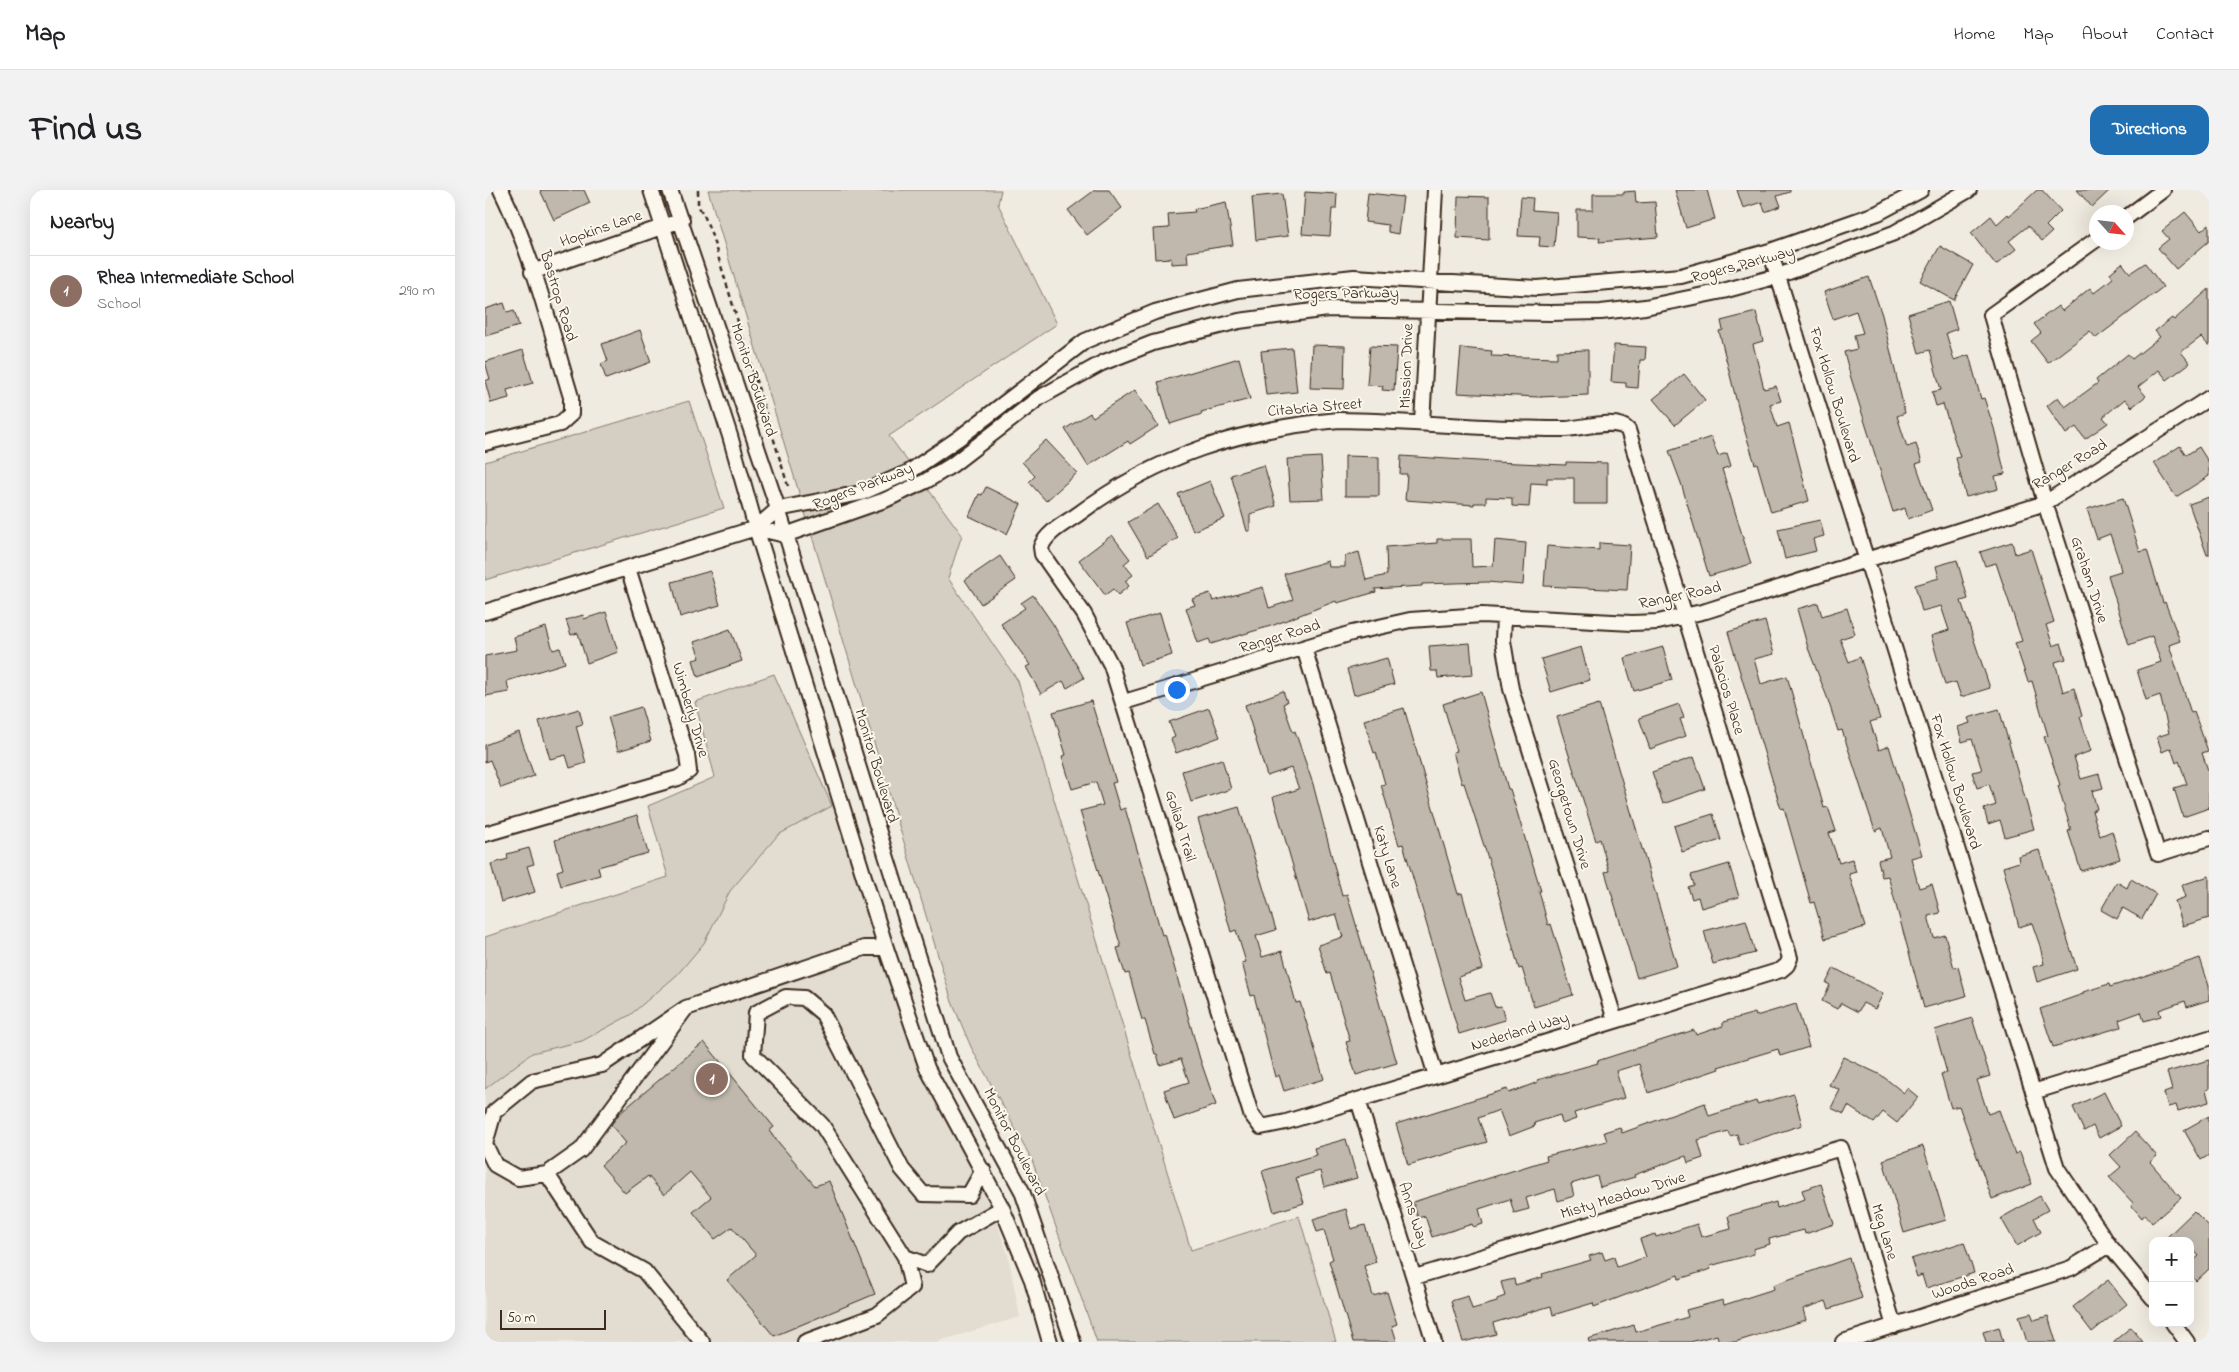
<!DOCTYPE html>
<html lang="en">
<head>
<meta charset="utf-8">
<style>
  body { margin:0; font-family:"Indie Flower",sans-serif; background:#f2f2f2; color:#202124 }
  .controls { position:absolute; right:15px; bottom:15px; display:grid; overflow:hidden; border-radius:10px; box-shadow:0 5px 20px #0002 }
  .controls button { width:45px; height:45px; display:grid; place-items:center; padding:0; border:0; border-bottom:1px solid #e0e0e0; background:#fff; color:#202124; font:25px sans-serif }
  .compass { position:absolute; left:1604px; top:15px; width:45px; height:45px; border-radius:50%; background:#fff; box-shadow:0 5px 20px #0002; rotate:117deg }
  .scale { position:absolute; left:15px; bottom:12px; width:106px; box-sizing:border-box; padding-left:5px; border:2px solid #3b2a1e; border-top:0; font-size:14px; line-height:18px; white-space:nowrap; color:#3b2a1e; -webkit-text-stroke:4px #fbf7ec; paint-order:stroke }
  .you { position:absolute; left:691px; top:499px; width:18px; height:18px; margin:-12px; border:4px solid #fff; border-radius:50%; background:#1a73e8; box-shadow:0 0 0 8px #1a73e833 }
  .badge { display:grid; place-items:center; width:32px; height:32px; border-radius:50%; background:#1f6fb2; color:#fff; font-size:16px; font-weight:700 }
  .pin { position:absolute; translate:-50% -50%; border:2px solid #fff; box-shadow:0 1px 5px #0006 }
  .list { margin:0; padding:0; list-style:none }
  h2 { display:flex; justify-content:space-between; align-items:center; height:65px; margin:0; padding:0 20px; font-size:21px }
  h2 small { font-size:16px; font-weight:400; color:#757577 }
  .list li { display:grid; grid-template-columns:32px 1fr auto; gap:15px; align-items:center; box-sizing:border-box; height:70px; padding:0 20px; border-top:1px solid #e0e0e0 }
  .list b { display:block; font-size:19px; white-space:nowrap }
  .list p { margin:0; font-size:16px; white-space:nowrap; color:#757577 }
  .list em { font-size:16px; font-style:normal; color:#757577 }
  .map { position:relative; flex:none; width:1724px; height:1152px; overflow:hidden; border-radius:15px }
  header { display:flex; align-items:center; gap:30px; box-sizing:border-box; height:70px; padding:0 25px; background:#fff; border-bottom:1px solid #e0e0e0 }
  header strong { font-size:24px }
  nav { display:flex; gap:28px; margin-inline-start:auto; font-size:18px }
  .intro { display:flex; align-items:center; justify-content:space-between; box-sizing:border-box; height:120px; padding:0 30px }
  h1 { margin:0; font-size:35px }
  .button { padding:12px 22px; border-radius:15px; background:#1f6fb2; color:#fff; font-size:18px; font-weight:700 }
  main { display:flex; gap:30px; padding:0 30px }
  aside { flex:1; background:#fff; border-radius:15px; box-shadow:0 5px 20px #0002 }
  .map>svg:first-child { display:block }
</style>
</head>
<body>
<header>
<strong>Map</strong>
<nav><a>Home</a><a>Map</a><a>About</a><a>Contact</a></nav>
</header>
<div class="intro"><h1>Find us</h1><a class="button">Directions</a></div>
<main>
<aside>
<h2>Nearby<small></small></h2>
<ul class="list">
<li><span class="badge" style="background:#8d6e63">1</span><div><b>Rhea Intermediate School</b><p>School</p></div><em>290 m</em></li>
</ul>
</aside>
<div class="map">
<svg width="1724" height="1152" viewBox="0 0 1724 1152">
  <rect width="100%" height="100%" fill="#f0ebe0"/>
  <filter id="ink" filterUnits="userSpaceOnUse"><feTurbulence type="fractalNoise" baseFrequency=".02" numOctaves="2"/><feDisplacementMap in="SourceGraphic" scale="10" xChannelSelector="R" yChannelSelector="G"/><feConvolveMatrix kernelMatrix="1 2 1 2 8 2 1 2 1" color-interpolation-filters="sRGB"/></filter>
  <g filter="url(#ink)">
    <!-- built -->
    <path fill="#e2dcd1" d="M347,616L409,808L437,879L447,904L481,967L512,1032L523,1065L535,1127L451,1152H0V899L47,863L97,851L145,825L192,785L219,753L245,701L293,645Z"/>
    <!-- green -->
    <path fill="#d5cec3" stroke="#887c70" d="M223,0H516L513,14L572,134L404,246L477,345L463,388L533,491L706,1060L814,1026L851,1152H612L547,970L486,857L467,812Z
      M204,211L239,318L0,390V272Z
      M289,484L347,616L293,645L245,701L219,753L192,785L145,825L97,851L47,863L0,899V747L183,687L163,616L230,587L210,512Z"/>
    <!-- building -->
    <path fill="#c0b8ad" stroke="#3b2a1e" d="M55,0H99L105,13L69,30Z
      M610,0H624L637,18L602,45L583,20Z
      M1190,0H1222L1230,29L1201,38Z
      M1252,0H1305V2L1292,6L1296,16L1280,22L1277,12L1258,18Z
      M1552,0H1557L1576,21L1561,36L1567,42L1557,51L1543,36L1524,51L1531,59L1511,75L1486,43L1506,26L1512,34L1523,24L1524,26Z
      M1592,0H1625L1607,17Z
      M1150,1L1151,13L1170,12L1173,47L1114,52L1115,48L1092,47V20H1108V4H1139V2Z
      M820,2L852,4L851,19H847L845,46L817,44Z
      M883,3L918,7L913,44L903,42V35L880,32Z
      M797,4L803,46L771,50L767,7Z
      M973,6L1004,7V50L972,48Z
      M1036,7L1048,8L1047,20L1072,22L1069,57L1054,56L1055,47L1033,46Z
      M741,12L748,55L702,62L703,73L686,74V68L670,69L668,39L684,38L683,24L710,22L709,19Z
      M1700,22L1716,41L1724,34V51L1691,79L1673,58L1684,49L1677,41Z
      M1455,56L1488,75L1469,110L1435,91Z
      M1637,73L1645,83L1660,73L1678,97L1611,148L1605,141L1563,173L1546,151L1556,143L1549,134L1573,116L1577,121L1605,98L1609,103L1628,88L1625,83Z
      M1384,87L1397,125L1420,223L1412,226L1422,257L1431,254L1437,272L1431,274L1447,320L1423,329L1420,318L1408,322L1366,188L1359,162L1372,159L1369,145L1378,143L1371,121L1348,129L1339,102Z
      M1724,99V156L1716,147L1696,162L1705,173L1682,190L1674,180L1653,197L1661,206L1647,217L1640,209L1618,227L1623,233L1600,249L1591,237L1581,244L1562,216L1573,207L1580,217L1613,193L1611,190L1643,164L1647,169L1675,147L1670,141L1687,128L1689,130Z
      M1464,111L1472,139L1461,143L1469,170L1484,165L1496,209L1499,208L1509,238L1520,284L1510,286L1513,299L1481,307L1471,268L1475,267L1458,214L1451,216L1447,202L1456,200L1445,160L1434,163L1423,124Z
      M19,113L22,122L29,120L34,136L0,146V119Z
      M1271,122L1278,151L1268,154L1279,199L1291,196L1296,211L1285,214L1292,237L1304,233L1324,311L1286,322L1272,273L1270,274L1256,229L1234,141L1238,140L1236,131Z
      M155,140L166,172L121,189L116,174L123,171L117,154Z
      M827,155L860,156L859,199L825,198Z
      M1129,155L1161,157L1160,170H1155L1153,198L1141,197V193L1126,192Z
      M885,156L912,157L909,201L897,200L898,196L882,195Z
      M807,158L812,202L781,205L776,161Z
      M976,158L1007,161L1006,166L1072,168V161L1103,160V205L1053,207L972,203Z
      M38,160L48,193L22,200L24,208L6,213L0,191L5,189L0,172Z
      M754,168L765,209L716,222L717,224L685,234L673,192Z
      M1199,184L1220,210L1190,235L1168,209Z
      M650,200L673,236L645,254L643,251L603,276L580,239L605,223L608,227Z
      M1226,247L1233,266L1242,263L1246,276L1237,279L1266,374L1224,386L1196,293L1184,261Z
      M561,250L592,283L561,311L544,292L550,286L537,272Z
      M1695,256L1701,265L1714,257L1724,273V286L1691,307L1669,273Z
      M860,266L894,267V306H860Z
      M916,266L1009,272L1081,275V272L1122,273V314H1089V288H1062V294L1046,293L1044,317L1027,316V308L1001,307V313H989V315L920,310L922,284H915Z
      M836,267L839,309L805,310L802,269Z
      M779,275L791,316L765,324V341H762L746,285Z
      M725,291L740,328L708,341L693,304Z
      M501,297L536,314L522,344L484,326L494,304L497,305Z
      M1724,307V365H1722L1704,314Z
      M1638,308L1655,362L1662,360L1678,413L1680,412L1695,451L1684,455L1706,523L1709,522L1723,561L1717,563L1724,583V618L1698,627L1689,598L1702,594L1694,571L1691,573L1686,558L1677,562L1672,547L1684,543L1675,505L1661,510L1652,480L1676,472L1667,446L1644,455L1623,385L1636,381L1633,368L1625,344L1612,349L1602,319Z
      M673,314L693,348L663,366L643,332Z
      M1335,330L1339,346L1328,349L1331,361L1300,369L1293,339Z
      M627,345L645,369L639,374L648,385L640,391L644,396L633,405L628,399L620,405L594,370Z
      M952,349H986L987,377L1008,376L1010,350L1041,353L1038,395L1002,392L937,394V396L890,399L891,402L852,413L851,411L789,435L726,454L724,449L713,453L701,418L710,415L707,409L725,403L728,411L778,397L784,418L808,410L799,384L843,371L844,377H860V366L874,362L881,390L902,385L901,357L952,353Z
      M1527,352L1530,364L1546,359L1569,432L1561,435L1568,456L1576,453L1581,469L1570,472L1578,502L1589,498L1597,526L1595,527L1606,561L1589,567L1596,589L1614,584L1618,598L1607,601L1612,619L1607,621L1615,646L1627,641L1635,669L1596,681L1583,641L1586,640L1573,596L1575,595L1559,547L1563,546L1547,491L1543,492L1530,453L1537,451L1511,373L1500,376L1495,362Z
      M1114,353L1145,355L1142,400L1059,396L1062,356L1114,360Z
      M515,366L531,390L496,414L480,390Z
      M1472,370L1483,409L1476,411L1505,498L1476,507L1471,492L1460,495L1446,446L1464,440L1456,416L1437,421L1430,395L1454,388L1451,376Z
      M225,381L235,415L195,427L187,392Z
      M548,405L568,434L599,488L582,498L578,491L556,504L541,477L545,475L516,434L540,418L536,413Z
      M1333,413L1337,426L1362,418L1370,444L1355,449L1364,472L1375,467L1395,529L1385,532L1394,560L1404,556L1437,665L1426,668L1434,698L1447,694L1455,723L1443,726L1449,748L1460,745L1469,778L1473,777L1481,806L1439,818L1403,686L1397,687L1393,670L1405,667L1397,638L1390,641L1357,540L1353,541L1342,507L1323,458L1312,419Z
      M121,422L133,462L102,473L93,443L86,445L81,430L98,425L99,429Z
      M675,423L687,465L655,475L642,433Z
      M1280,431L1289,464L1269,469L1276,494L1302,486L1339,618L1343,617L1351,641L1344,643L1354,673L1367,669L1371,682L1364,684L1380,737L1340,749L1329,712L1326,713L1299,618L1296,619L1243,442Z
      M61,437L68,460L75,458L80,473L22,491L24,502L0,506V466L32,460L29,447Z
      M245,439L257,471L213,487L208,470L215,468L209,452Z
      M985,453L988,485L953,488L952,481H946L944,456Z
      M1096,457L1105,490L1066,502L1056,469Z
      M1178,457L1187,490L1149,501L1139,468Z
      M902,468L909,494L869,505L862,479Z
      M798,501L802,512L798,514L808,542L810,541L828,594L857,706L862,704L912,873L871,885L861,852L865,851L845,783L842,784L833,755L858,747L851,724L824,732L788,607L814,599L806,578L782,586L760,515Z
      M996,502L1023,599H1025L1056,701H1054L1063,735L1066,734L1088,805L1049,817L1037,778L1034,779L1008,684L979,593L977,594L968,562L972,561L958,514Z
      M606,511L631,592L627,593L635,620L640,618L677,745L680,744L715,869L731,915L689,930L679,900L704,892L696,869L675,875L672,864H670L660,830H657L644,783L640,784L632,758L636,757L595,621L618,615L611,592L587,599L577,566L581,565L568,522Z
      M1114,514L1192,776L1152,788L1120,682L1124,681L1115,649L1111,651L1072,527Z
      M1194,514L1199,528L1195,529L1201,546L1165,559L1154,528Z
      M156,517L166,551L133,561L123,527Z
      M724,518L735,547L691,563L686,549L690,547L684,532Z
      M919,518L973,704L977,703L998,779L973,787L980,810L1005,803L1010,817L1016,816L1020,830L974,844L918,654L914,655L896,595L900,594L891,562L889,563L879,530Z
      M94,519L98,534L91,536L101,573L85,578L81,565L65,569L54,531Z
      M1514,519L1549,639L1520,647L1515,630L1503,634L1499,619L1511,615L1504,594L1492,598L1487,582L1497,580L1487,549L1477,552L1473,537L1485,533L1483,528Z
      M34,542L49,586L16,598L5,570L0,572V555Z
      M1209,567L1220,599L1178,614L1167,582Z
      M737,569L746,599L706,612L697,581Z
      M754,617L791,740L771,746L777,767L797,761L811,813L815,812L839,889L799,901L794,885L790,887L769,805L766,806L757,773L761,772L751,740L746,742L713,629Z
      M1228,624L1236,650L1197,662L1189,636Z
      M152,625L163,663L113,677L115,685L76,696L72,681L78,679L70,650Z
      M44,658L49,674L42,676L50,702L16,712L6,674L23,669L22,664Z
      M1554,660L1592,779L1552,792L1548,777L1559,774L1555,756L1547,733L1534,737L1518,677L1534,672L1533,666Z
      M1244,674L1254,707L1216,718L1213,707L1207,709L1203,697L1209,695L1206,685Z
      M1724,686V728L1698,736L1690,711L1701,707L1697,695Z
      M1646,689L1671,704L1657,729L1638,718L1632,729L1616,720L1632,692L1642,698Z
      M1261,730L1270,763L1228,774L1219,741Z
      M1715,768L1724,796V810L1702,817L1700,811L1674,820L1676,826L1659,831L1656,822L1634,830L1636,837L1568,857L1555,819L1598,804V802L1624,794L1625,797Z
      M1349,778L1398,804L1390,819L1378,813L1373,822L1356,813L1352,819L1337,811L1345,795L1341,793Z
      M1311,814L1324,857L1295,866L1293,859L1233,877L1234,879L1163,903L1154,874L1131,881L1139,908L1089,923L1091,929L1077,934L1075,925L1049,933L1050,936L1024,946L1014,920L993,928L1002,952L923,975L911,934L1022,899L1024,903L1053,892L1052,890L1113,873L1112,871L1209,840L1211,845L1238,836V832L1270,823L1271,826Z
      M1487,828L1505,886L1492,890L1503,924L1514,920L1530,964L1535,962L1547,994L1507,1009L1474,916L1466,918L1456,884L1462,883L1450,840Z
      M219,852L289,937L284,941L330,996L344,991L390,1104L289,1146L242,1090L271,1065L247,1037L230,1049L208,1022L226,1007L205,982L179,1005L163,986L140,1003L116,975L141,953L126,935L134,924Z
      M1358,867L1396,885L1419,903L1422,898L1433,907L1412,933L1398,922L1389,933L1363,916L1359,924L1346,918L1355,900L1344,895Z
      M1724,870V899L1721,900L1724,912L1693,921L1691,915L1683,917L1679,903L1687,900L1682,882Z
      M1619,902L1636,936L1614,948L1608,936L1599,941L1588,917Z
      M1309,904L1317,935L1255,955L1252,944L1245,946L1243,941L1213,950L1218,968L1203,973L1201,966L1149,985L1150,987L1115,997L1112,986L1086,994L1089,1006L1073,1011L1070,999L1041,1008L1044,1019L1029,1023L1025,1009L994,1019L998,1034L988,1037L987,1034L947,1047L940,1026L933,1028L928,1012L1062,970L1061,966L1122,951L1119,942L1135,937L1137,943L1220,913L1224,926L1271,911L1272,914Z
      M1724,926V965L1716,970L1699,940Z
      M1650,942L1672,966L1665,972L1696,1008L1667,1033L1660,1024L1657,1028L1646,1015L1648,1013L1624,987L1636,977L1625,965Z
      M861,949L872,988L839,997L835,981L811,988L819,1013L789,1022L777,981L831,965L829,958Z
      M1438,956L1461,1030L1419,1043L1398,970Z
      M1336,994L1349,1034L1320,1044L1319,1040L1284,1049L1285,1054L1268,1059L1269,1064L1225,1076L1226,1079L1194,1089L1193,1085L1109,1117L1108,1113L1068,1125L1066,1116L1008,1133L1011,1144L978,1152L966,1111L983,1106L987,1119L1012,1112V1109L1020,1106L1016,1092L1029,1089L1030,1095L1058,1087L1057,1084L1106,1070L1104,1066L1117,1062L1120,1070L1129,1067L1132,1077L1161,1067L1155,1049L1170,1044L1171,1047L1212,1034L1216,1047L1246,1039L1243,1026L1291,1012L1292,1018L1320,1009L1317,1000Z
      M1555,1006L1563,1020L1549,1028L1556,1042L1532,1056L1516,1028Z
      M861,1019L866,1039L880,1035L891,1072L879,1076L888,1106L902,1102L912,1134L907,1136L912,1152H868L844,1071L848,1069L839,1040L832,1042L828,1029Z
      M1709,1021L1724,1036V1079L1711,1091L1705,1085V1074L1714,1066L1705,1056V1051H1678Z
      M1479,1052L1489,1083L1441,1098L1437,1085L1432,1087L1426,1069Z
      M1364,1068L1377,1108L1344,1119L1341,1111L1318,1119L1321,1130L1250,1152H1234L1232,1145L1205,1152H1104L1103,1149L1149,1135L1151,1142L1203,1127L1201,1120L1238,1110L1239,1115L1289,1099L1288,1095Z
      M1623,1090L1642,1114L1607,1142L1588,1117Z
      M1546,1123L1549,1130L1563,1126L1571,1152H1542L1534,1126Z
      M1514,1137L1518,1152H1501L1498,1142Z
      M1646,1137L1658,1152H1628Z"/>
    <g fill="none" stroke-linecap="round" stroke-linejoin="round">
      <defs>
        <path id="minor" d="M166,0L245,246L271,338L401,758L442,878L517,1018L547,1090L565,1152
          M185,0L293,319L464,867L537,1001L588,1152
          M1642,27L1678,0
          M1612,49L1506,125L1560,313L1673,664L1724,648
          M1285,61L1572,978L1624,1055L1668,1108
          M47,82L197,30
          M854,230C930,231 1005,240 1081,239C1098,238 1132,227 1143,240L1305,768L1302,775L1296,780L801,932L776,937L766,924L762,911L626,475L599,424L557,364L556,357C562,342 579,334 592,325C672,265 755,239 854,230Z
          M937,233L950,0
          M0,253L75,234L86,224V207C65,138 48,65 16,0
          M271,338L300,345L400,310L441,291L467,275L554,208L617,173L668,153L754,131L843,119L1065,123L1116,122L1160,117L1238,101L1293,86L1409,43L1484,0
          M0,422L271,338L293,319L376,303L424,282L474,248L600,151L670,122L753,100L869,87L1052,98L1196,86L1285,61L1393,23L1436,0
          M1019,426L1018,451L1026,499L1130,830
          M819,458L951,886
          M639,512L867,443L925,430L997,425L1147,433L1173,432L1221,421L1560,313L1724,208
          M0,644L193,588L204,581L202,565L143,378
          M201,818L96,960L62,984L33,988L10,975L0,954L9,922L47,891L117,875L201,818L379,758H401
          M1548,902L1724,848
          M873,910L949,1152
          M498,980L484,1005L438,1004L417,979L338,824L319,808L301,807L271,823L268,865L337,935L420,1067L442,1075L473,1043L517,1018
          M62,984L107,1052L159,1081L217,1152
          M930,1087L1356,958L1409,1136
          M1688,1133L1702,1152
          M320,1152L392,1125L427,1097L420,1067
          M1358,1152L1586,1078L1624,1055"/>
      </defs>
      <!-- minor casing -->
      <use href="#minor" stroke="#3b2a1e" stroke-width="18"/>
      <!-- path -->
      <path stroke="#3b2a1e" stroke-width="2.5" stroke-dasharray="5 4" stroke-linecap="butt" d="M213,0V16L219,25L226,43L303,296"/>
      <!-- minor -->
      <use href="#minor" stroke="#fbf7ec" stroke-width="14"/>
    </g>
  </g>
  <g text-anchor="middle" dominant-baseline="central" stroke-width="4" stroke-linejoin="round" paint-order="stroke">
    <!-- street labels -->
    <g font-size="16" fill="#3b2a1e" stroke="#fbf7ec">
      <text transform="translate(116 39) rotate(-19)">Hopkins Lane</text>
      <text transform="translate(1258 75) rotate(-15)">Rogers Parkway</text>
      <text transform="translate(861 104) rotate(-1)">Rogers Parkway</text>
      <text transform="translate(73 106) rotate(73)">Bastrop Road</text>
      <text transform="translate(922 176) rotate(-88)">Mission Drive</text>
      <text transform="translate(268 190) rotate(72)">Monitor Boulevard</text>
      <text transform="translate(1349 205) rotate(73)">Fox Hollow Boulevard</text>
      <text transform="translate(830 218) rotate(-5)">Citabria Street</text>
      <text transform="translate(1585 275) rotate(-31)">Ranger Road</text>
      <text transform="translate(378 297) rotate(-21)">Rogers Parkway</text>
      <text transform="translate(1604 390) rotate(72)">Graham Drive</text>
      <text transform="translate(1195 406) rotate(-12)">Ranger Road</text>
      <text transform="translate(795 447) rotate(-17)">Ranger Road</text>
      <text transform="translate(1241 500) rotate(73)">Palacios Place</text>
      <text transform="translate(205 520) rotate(74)">Wimberly Drive</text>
      <text transform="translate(391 576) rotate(73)">Monitor Boulevard</text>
      <text transform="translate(1470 592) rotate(73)">Fox Hollow Boulevard</text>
      <text transform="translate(1084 624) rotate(73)">Georgetown Drive</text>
      <text transform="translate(695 636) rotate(73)">Goliad Trail</text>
      <text transform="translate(902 667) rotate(73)">Katy Lane</text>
      <text transform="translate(1035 842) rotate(-17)">Nederland Way</text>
      <text transform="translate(529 952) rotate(63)">Monitor Boulevard</text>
      <text transform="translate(1138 1006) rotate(-17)">Misty Meadow Drive</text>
      <text transform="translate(928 1025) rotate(72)">Anns Way</text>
      <text transform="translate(1399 1042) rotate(73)">Meg Lane</text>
      <text transform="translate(1488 1092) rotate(-18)">Woods Road</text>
    </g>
  </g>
</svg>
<div class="controls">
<button>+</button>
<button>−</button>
</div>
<svg class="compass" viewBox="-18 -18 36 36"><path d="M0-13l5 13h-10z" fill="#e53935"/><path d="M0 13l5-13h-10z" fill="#757577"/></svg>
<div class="scale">50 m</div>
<div class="you"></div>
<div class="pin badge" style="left:227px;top:889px;background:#8d6e63">1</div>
</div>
</main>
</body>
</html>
